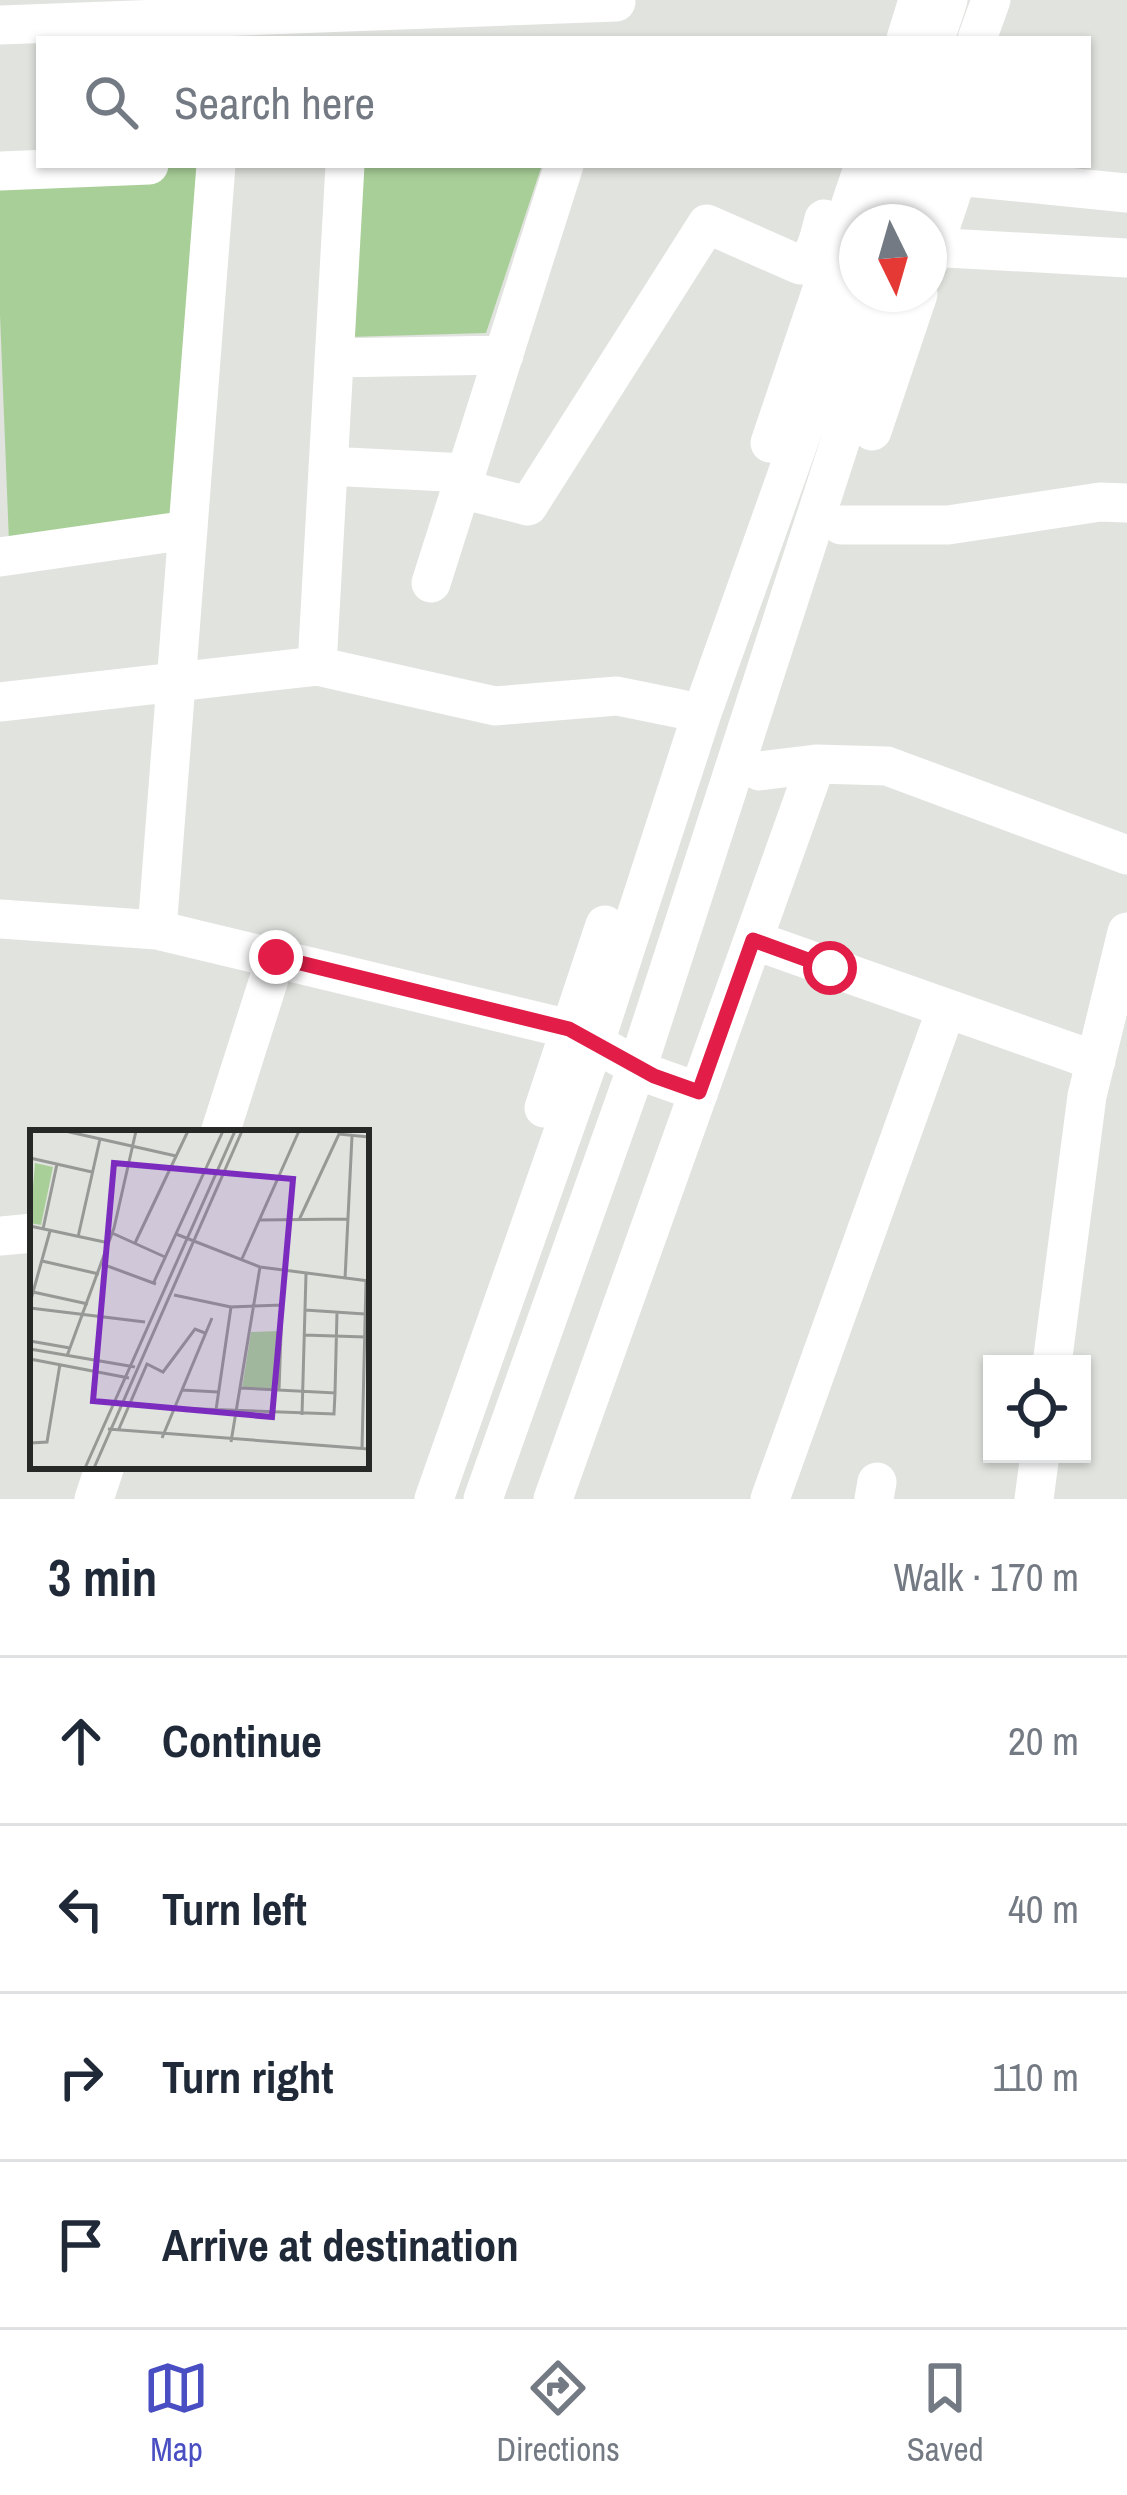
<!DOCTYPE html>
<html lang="en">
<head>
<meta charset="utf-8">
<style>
  body { margin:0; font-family:"Archivo Narrow",sans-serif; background:#f2f2f3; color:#1f2937 }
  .controls { position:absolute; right:36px; bottom:36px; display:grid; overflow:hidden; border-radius:0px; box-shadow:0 3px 9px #0004 }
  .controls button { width:108px; height:108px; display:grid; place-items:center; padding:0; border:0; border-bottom:3px solid #e0e1e3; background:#fff; color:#1f2937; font:60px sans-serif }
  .compass { position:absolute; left:839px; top:204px; width:108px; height:108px; border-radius:50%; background:#fff; box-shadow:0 3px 9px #0004; rotate:175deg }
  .stop { position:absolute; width:36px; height:36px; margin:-27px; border:9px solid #e11d48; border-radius:50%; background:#fff }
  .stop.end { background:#e11d48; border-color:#fff; box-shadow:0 3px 12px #0008 }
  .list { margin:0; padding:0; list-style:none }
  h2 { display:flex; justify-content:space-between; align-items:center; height:156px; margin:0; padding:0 48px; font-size:51px }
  h2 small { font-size:39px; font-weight:400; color:#747a83 }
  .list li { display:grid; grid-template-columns:78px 1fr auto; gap:36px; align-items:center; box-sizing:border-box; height:168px; padding:0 48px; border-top:3px solid #e0e1e3 }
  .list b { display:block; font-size:45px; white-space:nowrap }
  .list em { font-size:39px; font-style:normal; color:#747a83 }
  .icon { flex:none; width:66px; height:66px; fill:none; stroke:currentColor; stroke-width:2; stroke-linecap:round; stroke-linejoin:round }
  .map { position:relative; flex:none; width:1127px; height:1499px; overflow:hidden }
  .search { position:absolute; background:#fff; box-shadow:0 3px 9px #0004; left:36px; right:36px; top:36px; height:132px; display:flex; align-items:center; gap:30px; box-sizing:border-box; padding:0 42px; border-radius:0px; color:#747a83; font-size:45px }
  .sheet { height:828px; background:#fff }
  nav { display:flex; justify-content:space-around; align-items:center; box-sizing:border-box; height:168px; border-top:3px solid #e0e1e3; background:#fff; font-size:33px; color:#747a83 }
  nav a { display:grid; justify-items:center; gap:6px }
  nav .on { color:#4a4ec3 }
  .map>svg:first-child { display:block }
</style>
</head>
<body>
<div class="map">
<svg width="1127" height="1499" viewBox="0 0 1127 1499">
  <rect width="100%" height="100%" fill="#e0e3de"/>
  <!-- green -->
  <path fill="#a9cf98" d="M205,165L175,519L9,542L0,315V174Z
    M360,165H542L486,333L348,337Z"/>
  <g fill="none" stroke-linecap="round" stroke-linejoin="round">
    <!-- minor -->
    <path stroke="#fff" stroke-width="39" d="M0,25L616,2
      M906,39L918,0
      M935,39L948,0
      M977,39L991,0
      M913,165L957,176L1127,193
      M0,171L149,165
      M877,222L895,165
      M911,222L932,165
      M929,247L1127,258
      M929,261L961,165
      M334,358L504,355
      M872,431L918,294
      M770,443L864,165
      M328,466L466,473
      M461,489L528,506L707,224L800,265C817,257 819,236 824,219
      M841,525H948L1100,502L1127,503
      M0,557L188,530
      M431,583L564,165
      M317,666L495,706L617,696L681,709
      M0,702L317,666L345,165
      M759,771L816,764L887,766L1127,855
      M0,919L157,930L569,1029L654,1076L699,1092
      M157,930L216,165
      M753,940L1096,1061
      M544,1108L605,925
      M220,1133L276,957
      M0,1236L33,1233
      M1052,1364L1087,1096L1127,932
      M94,1499L105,1466
      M434,1499L597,1036L702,713L857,278
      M483,1499L643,1050L888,294
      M553,1499L816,764
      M770,1499L946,1010
      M874,1499L877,1482
      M1034,1499L1040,1454"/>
  </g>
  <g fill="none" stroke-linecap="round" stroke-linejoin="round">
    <!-- route -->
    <path stroke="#e11d48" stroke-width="15" d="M276,957L569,1029L654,1076L699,1092L753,940L830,968"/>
  </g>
  <!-- overview -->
  <g transform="translate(30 1130)">
    <rect width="339" height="339" fill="#e0e3de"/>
    <path d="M5,33L23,37L11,95L0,93ZM248,201L245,260L212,258L221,202Z" fill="#a9cf98"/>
    <path fill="none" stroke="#969995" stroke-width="3" d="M35,1L146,26M0,28L62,42M229,90L318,89M269,90L309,4L339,7M0,96L79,113M13,99L27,34M82,103L135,127M146,104L230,137L339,151M48,107L70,9M105,113L158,1M12,131L69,144M211,131L269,1M72,134L126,154M315,149L322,6M123,154L193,1M3,162L58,174M144,165L201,177M0,173L20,101M0,178L115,192M275,180L335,184M274,205L335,207M0,211L40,218M0,219L105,237M37,226L84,98L106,1M0,229L99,248M210,258L305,263L307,182M152,260L188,262M144,278L304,284L305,263M186,280L201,177L252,175L249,260M272,285L276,144M78,299L339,319M88,301L117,234L133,242L165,199L175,203M132,308L182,188M201,312L230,137M0,313L17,312L30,234M332,319L336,151M55,338L205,1M64,338L212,1"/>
    <path fill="#7b2cbf" fill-opacity="0.15" stroke="#7b2cbf" stroke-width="6" d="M84,33L263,49L242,287L63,271Z"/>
    <rect width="339" height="339" fill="none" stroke="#272927" stroke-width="6"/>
  </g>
</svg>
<div class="controls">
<button><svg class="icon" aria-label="locate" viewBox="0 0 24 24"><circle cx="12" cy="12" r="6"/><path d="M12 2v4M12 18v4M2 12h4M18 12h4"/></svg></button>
</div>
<svg class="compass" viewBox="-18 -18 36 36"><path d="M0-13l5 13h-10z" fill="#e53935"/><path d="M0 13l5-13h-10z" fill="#747a83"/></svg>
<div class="stop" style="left:830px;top:968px"></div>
<div class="stop end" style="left:276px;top:957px"></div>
<div class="search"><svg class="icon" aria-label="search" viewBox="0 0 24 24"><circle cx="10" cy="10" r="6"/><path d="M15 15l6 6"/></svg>Search here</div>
</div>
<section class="sheet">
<h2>3 min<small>Walk · 170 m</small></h2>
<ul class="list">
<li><svg class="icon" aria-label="ahead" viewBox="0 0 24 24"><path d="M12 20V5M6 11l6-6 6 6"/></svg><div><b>Continue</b></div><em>20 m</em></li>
<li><svg class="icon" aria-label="left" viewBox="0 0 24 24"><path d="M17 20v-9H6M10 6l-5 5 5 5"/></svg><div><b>Turn left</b></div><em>40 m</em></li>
<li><svg class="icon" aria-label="right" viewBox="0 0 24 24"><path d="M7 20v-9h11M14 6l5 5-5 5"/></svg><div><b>Turn right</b></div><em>110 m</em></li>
<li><svg class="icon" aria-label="arrive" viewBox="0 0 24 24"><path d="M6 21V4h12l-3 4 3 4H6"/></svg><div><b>Arrive at destination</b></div></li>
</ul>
</section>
<nav>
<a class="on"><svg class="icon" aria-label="map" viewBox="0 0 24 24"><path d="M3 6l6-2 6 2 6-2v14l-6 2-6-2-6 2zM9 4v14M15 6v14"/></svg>Map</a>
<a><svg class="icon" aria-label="directions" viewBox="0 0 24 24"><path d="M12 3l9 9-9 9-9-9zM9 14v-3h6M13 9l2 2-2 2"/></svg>Directions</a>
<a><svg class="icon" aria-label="saved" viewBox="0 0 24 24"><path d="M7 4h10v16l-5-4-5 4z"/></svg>Saved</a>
</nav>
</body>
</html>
